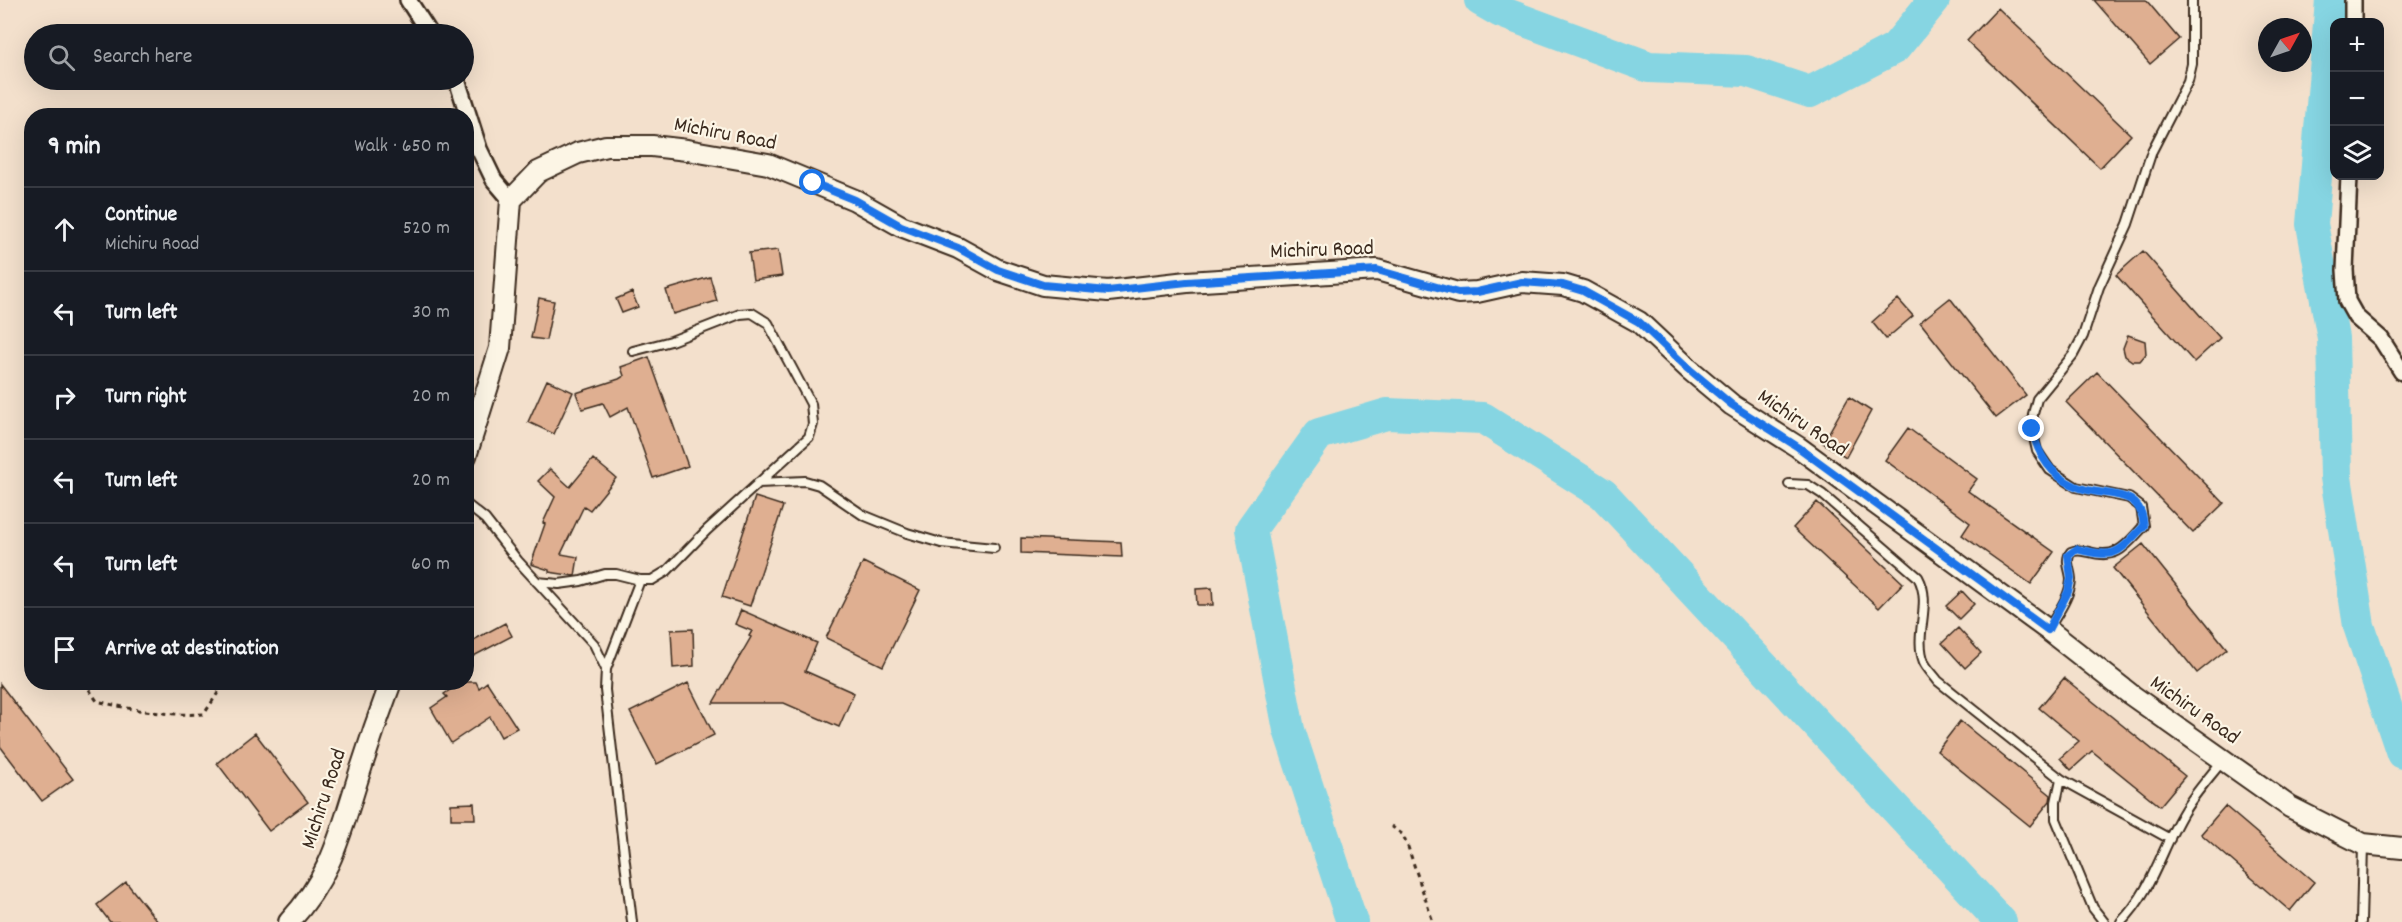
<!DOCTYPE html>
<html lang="en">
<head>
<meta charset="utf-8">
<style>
  body { margin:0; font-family:Dekko,sans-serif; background:#242831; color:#f1f3f6 }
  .controls { position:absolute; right:18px; top:18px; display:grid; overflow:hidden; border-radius:12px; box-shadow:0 6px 24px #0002 }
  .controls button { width:54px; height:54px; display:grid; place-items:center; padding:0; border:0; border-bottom:2px solid #363941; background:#171b24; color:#f1f3f6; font:30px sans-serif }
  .compass { position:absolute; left:2258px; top:18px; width:54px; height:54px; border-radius:50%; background:#171b24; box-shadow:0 6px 24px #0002; rotate:50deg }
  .stop { position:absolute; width:18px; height:18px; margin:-14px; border:4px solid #1a73e8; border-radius:50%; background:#fff }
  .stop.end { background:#1a73e8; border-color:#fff; box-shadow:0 2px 6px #0008 }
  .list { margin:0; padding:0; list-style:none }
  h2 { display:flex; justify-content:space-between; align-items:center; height:78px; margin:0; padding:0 24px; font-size:26px }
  h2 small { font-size:20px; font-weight:400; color:#9ea1a6 }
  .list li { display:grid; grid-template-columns:39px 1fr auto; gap:18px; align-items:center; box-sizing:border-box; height:84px; padding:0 24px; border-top:2px solid #363941 }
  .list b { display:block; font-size:22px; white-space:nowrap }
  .list p { margin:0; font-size:20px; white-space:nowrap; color:#9ea1a6 }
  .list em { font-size:20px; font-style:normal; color:#9ea1a6 }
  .icon { flex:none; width:33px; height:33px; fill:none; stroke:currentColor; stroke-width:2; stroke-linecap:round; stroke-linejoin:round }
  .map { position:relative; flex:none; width:2402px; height:922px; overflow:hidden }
  .search { position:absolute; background:#171b24; box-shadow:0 6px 24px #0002; left:24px; top:24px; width:450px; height:66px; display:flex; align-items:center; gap:15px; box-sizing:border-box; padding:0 21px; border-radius:33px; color:#9ea1a6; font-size:22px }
  .panel { position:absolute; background:#171b24; box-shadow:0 6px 24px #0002; left:24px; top:108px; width:450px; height:582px; border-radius:24px }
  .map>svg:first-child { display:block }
</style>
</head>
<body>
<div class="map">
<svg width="2402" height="922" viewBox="0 0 2402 922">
  <rect width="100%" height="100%" fill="#f3e0cc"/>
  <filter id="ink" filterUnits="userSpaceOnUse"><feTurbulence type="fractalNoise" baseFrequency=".0167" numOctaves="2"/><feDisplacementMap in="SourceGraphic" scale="12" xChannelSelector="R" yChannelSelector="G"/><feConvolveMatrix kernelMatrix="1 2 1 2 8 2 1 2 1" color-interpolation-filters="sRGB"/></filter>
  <g filter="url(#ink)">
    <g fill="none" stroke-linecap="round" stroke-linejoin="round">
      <!-- river -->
      <path stroke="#86d5e2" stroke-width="32" d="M1480,0L1501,12L1649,67L1746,71L1810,92L1895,48L1934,0
        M2331,0L2312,224L2333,338L2336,477L2359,626L2402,753
        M1352,922L1289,730L1251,529L1319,434L1387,414L1483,418L1603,494L2001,922"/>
    </g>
    <!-- building -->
    <path fill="#dfaf91" stroke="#3b2a1e" stroke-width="1.5" d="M2094,0H2146L2179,39L2150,64Z
      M1998,8L2131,135L2100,168L1967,41Z
      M778,250L782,276L753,280L749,253Z
      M2143,251L2220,338L2194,362L2116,275Z
      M710,277L717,301L673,314L666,290Z
      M632,292L638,307L622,313L616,299Z
      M539,298L554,301L546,340L531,338Z
      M1950,298L2026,395L1996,418L1920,322Z
      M1898,299L1913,316L1886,339L1872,322Z
      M2128,335L2145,341L2146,354L2140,361H2132L2125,356L2123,348Z
      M649,357L688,466L653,478L628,407L610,417L603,403L582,409L576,393L619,379L624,376L621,367Z
      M2097,372L2224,503L2193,533L2066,402Z
      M547,380L573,392L554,434L528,422Z
      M1849,397L1871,411L1846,457L1823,443Z
      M1908,428L1977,479L1968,491L2054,552L2031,584L1962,535L1970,523L1885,460Z
      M593,459L616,478L590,510L584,506L561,554L578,557L575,576L549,572V570L531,564L545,524L543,523L555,497L538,481L550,469L570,487Z
      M755,497L783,506L750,606L722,597Z
      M1817,502L1903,583L1879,608L1793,528Z
      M1021,538L1121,542L1122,557L1021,553Z
      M2143,544L2227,649L2197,673L2113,568Z
      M863,562L920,590L883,666L826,638Z
      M1212,588L1213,605H1197L1196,589Z
      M1962,591L1974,604L1959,619L1946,606Z
      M741,610L817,643L805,671L854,693L839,727L784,703H713L751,637L749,636L752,631L735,624Z
      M505,623L512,636L466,660V644Z
      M1958,628L1981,653L1965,668L1942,643Z
      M693,629L694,666L673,668L671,630Z
      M2064,678L2185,776L2160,806L2092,751L2071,770L2060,758L2079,741L2039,708Z
      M462,682H476L479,688L487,682L517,728L501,737L490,717L451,743L431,708L447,697L444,694Z
      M688,683L714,735L657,764L630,712Z
      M0,684L73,779L42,801L0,746Z
      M1960,721L2051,795L2050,801L2030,826L1937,751Z
      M255,733L308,802L269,831L217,763Z
      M474,803L475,819H451V804Z
      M2225,806L2314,882L2290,911L2201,834Z
      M126,882L158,922H110L97,905Z"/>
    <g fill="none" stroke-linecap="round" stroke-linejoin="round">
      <defs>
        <path id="service" d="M758,483L805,481L819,485L863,515L907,533L941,543L994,548
          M1789,484L1808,485L1822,494L1918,577C1933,604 1913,634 1924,662C1927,669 1934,675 1938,681L2061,779L2170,839
          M466,504L485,519L518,561L594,644L606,669L605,690L632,922
          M537,582L559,584L581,581L605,574H616L640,580H652L667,571L707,530L809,437L813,424L811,404L768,323L752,313L740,314L671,341L633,351
          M2049,628C2057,614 2070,597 2071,580C2071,570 2064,561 2071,552C2078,549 2082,551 2089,552C2118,560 2126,545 2144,526L2141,507L2129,498L2076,487L2050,470L2037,451L2032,429L2033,414L2037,399L2073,355L2083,336L2099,287L2128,224L2152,151L2188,81L2192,64V0
          M606,669L640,580
          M2061,779L2056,802V819L2093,908L2104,922
          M2121,922C2152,891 2161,850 2183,813C2194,794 2209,778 2222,761
          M2361,922L2363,846"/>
        <path id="minor" d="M408,0L430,34
          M2353,22V0
          M457,80L479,149L494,180L511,200
          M2349,176L2345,270L2347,301L2356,317L2381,339L2402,372"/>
        <path id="tertiary" d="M466,456L500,348L511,200L538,172L578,153L606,146H652L687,150L768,164L855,200L901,226L958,248L998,270L1043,285L1108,291L1187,282L1377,270L1458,293L1477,292L1522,282L1563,285L1583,291L1639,322L1689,369L1732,405L1798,447L2048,630L2130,694L2290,807L2363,844L2402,848
          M289,922C331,877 340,835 358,778C368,746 379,714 391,682"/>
      </defs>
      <!-- service casing -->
      <use href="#service" stroke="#3b2a1e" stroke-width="12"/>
      <!-- minor casing -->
      <use href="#minor" stroke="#3b2a1e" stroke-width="20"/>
      <!-- tertiary casing -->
      <use href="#tertiary" stroke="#3b2a1e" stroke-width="24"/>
      <!-- path -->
      <path stroke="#3b2a1e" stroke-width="3" stroke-dasharray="4.5 4.5" stroke-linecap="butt" d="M84,682L97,701C132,710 167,716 204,714L225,682
        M1391,826L1402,834L1408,847L1433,922"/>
      <!-- service -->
      <use href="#service" stroke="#fcf5e5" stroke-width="8"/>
      <!-- minor -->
      <use href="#minor" stroke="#fcf5e5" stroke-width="15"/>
      <!-- tertiary -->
      <use href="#tertiary" stroke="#fcf5e5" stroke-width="20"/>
    </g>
  </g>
  <g fill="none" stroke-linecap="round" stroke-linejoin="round" filter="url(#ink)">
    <!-- route -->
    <path stroke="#1a73e8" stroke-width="8" d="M813,183L855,200L901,226L958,248L998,270L1043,285L1108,291L1187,282L1377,270L1458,293L1477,292L1522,282L1563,285L1583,291L1639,322L1689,369L1732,405L1798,447L2048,630L2068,592L2071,578L2068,555L2077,549C2117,559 2117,554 2144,526C2141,484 2102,499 2075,486C2050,475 2038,455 2032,429"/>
  </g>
  <g text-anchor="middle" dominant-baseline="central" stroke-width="4.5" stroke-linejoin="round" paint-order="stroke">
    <!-- street labels -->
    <g font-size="22" fill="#3b2a1e" stroke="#fcf5e5">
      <text transform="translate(725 135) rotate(11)">Michiru Road</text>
      <text transform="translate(1322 251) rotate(-2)">Michiru Road</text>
      <text transform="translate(1802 424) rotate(34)">Michiru Road</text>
      <text transform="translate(2194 711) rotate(35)">Michiru Road</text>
      <text transform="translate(325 799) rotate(-72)">Michiru Road</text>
    </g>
  </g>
</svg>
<div class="controls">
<button>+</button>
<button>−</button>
<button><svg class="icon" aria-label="layers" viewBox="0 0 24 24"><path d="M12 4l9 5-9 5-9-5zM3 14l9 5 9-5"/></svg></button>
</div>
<svg class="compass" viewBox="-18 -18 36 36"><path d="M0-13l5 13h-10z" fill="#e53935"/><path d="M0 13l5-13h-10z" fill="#9ea1a6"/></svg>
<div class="stop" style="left:813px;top:183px"></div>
<div class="stop end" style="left:2032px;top:429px"></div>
<div class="search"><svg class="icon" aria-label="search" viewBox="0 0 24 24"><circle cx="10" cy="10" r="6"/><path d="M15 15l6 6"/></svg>Search here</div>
<section class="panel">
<h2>9 min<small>Walk · 650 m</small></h2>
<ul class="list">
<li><svg class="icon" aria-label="ahead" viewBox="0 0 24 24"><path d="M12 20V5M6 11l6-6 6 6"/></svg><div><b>Continue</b><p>Michiru Road</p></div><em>520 m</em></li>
<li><svg class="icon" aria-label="left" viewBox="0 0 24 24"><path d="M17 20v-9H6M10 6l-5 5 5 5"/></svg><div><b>Turn left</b></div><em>30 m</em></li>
<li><svg class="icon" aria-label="right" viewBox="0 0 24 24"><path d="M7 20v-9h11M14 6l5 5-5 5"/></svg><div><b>Turn right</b></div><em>20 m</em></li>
<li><svg class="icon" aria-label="left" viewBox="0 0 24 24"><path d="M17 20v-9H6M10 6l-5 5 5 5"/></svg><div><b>Turn left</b></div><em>20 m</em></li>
<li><svg class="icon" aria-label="left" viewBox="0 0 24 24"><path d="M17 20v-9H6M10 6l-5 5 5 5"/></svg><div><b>Turn left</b></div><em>60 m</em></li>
<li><svg class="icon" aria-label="arrive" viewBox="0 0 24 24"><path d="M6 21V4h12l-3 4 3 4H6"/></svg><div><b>Arrive at destination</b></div></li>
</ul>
</section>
</div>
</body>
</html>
